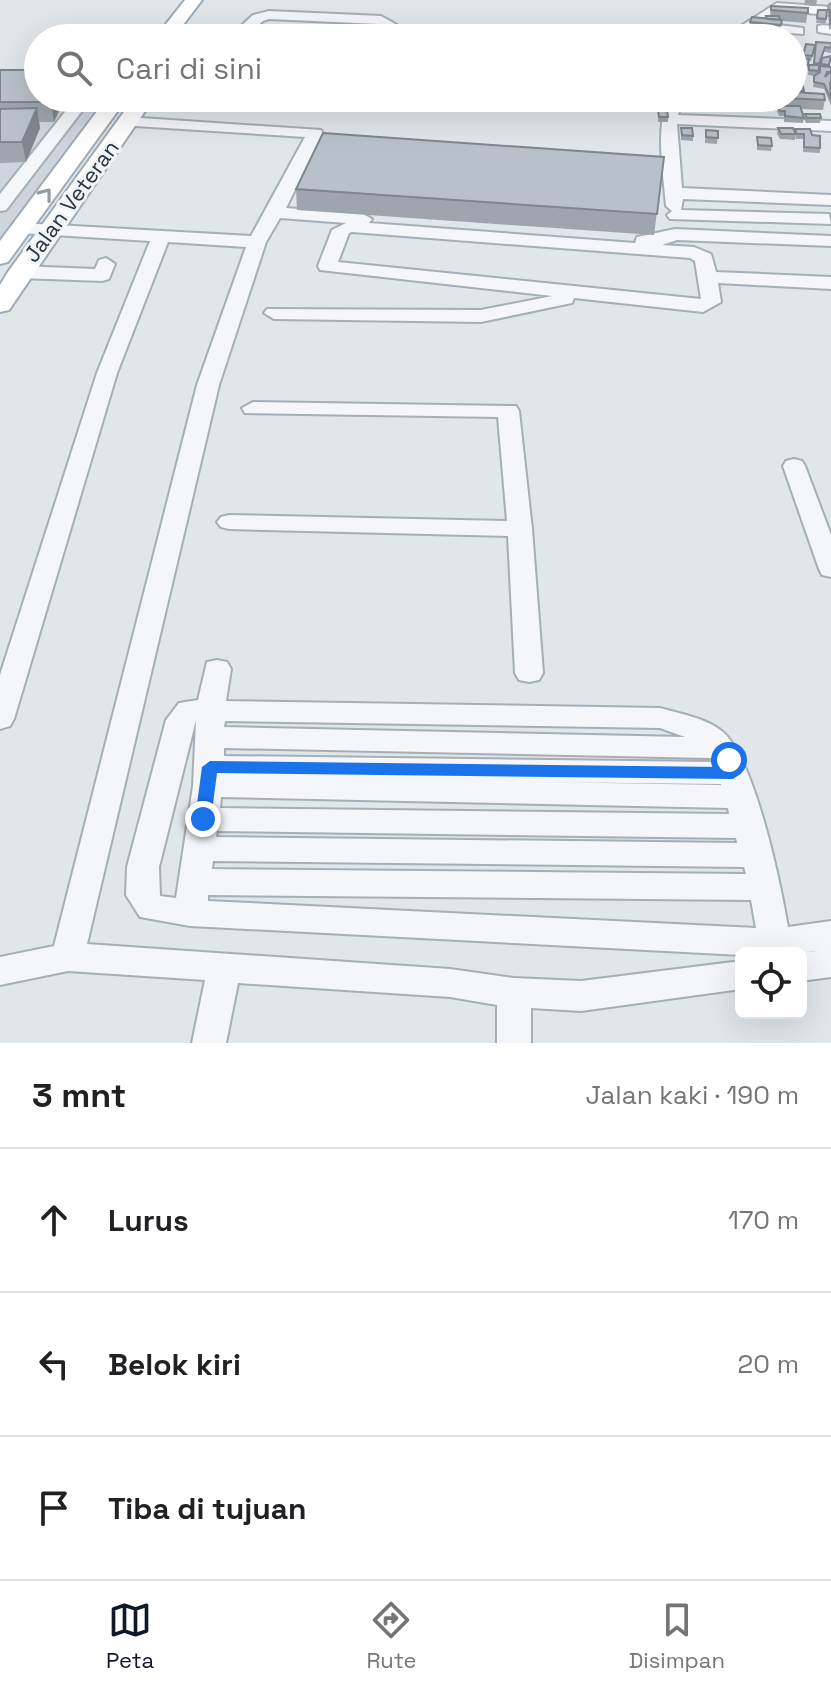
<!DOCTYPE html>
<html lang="id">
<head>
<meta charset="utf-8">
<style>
  body { margin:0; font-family:"Space Grotesk",sans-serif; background:#f6f6f6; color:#202124 }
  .controls { position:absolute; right:24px; bottom:24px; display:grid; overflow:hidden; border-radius:12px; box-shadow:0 8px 32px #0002 }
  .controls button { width:72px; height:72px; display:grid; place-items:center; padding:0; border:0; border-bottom:2px solid #e0e0e0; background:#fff; color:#202124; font:40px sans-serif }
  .stop { position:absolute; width:24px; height:24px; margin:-18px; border:6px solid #1a73e8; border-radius:50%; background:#fff }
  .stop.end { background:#1a73e8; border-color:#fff; box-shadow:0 2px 8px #0008 }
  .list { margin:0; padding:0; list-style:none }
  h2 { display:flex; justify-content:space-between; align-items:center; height:104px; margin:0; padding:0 32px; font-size:34px }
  h2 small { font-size:26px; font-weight:400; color:#757577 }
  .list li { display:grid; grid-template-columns:52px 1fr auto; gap:24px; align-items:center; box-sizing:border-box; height:144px; padding:0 32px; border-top:2px solid #e0e0e0 }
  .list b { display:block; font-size:30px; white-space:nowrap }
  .list em { font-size:26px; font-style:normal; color:#757577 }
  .icon { flex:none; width:44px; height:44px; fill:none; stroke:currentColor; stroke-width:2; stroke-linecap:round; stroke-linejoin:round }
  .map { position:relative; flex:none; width:831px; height:1043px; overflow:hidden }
  .search { position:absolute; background:#fff; box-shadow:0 8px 32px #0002; left:24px; right:24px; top:24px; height:88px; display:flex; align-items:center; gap:20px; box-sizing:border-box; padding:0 28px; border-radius:44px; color:#757577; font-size:30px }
  .sheet { height:536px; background:#fff }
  nav { display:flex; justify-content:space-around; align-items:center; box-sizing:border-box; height:112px; border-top:2px solid #e0e0e0; background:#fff; font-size:22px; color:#757577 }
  nav a { display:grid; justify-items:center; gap:4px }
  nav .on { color:#111827 }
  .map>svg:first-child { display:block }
</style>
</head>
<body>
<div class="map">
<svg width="831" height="1043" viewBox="0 0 831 1043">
  <rect width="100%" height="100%" fill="#e1e6eb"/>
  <!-- built -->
  <path fill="#cfd5dd" d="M0,70L38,71V98H117L0,261Z"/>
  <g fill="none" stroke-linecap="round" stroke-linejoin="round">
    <defs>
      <path id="minor" d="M777,3L831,7V15L780,11L761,23L803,28V34L750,30L739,38H722Z
        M269,11L381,16L397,25L392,38H378L383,26L378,24L269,19L263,21L243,38H228L253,15Z
        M823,25L831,26V34L818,32V26Z
        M190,33L207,35L209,38H184Z
        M76,98H92L6,210L0,211V194Z
        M667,98H683L678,115L831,121V131L677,124L682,188L831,195V205L683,199L681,210L829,214L831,224L670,219L667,215L672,211L666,206C663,169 656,134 667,98Z
        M126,117L321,130L323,133L286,208L363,214L372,219L369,223L635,243L637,237L675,229L831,236V246L677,240L662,245L694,247L711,254L716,272L831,277V289L718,283L721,302L703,312L574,298L572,303L481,322L274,319L264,313L267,309L481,310L552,296L320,270L318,266L332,230L346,223L280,218L266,242L219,385L87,944L450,969L514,978L581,981L741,961V989L581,1011L531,1008V1043H497V1005L450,997L238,983L226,1043H192L205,980L68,971L0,985V957L54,946L197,385L246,247L168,242L117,373L14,719L10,726L0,729V675L97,373L150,241L21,233L12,228L21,223L251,236L305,137L120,125V119ZM352,232L690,258L695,261L701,299L338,262L349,233Z
        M106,258L115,264L109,279L102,281L20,278L11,272L20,266L95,269L99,260Z
        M253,402L516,406L519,411L532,529L543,673L539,680L529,682L519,680L515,673L508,536L229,529L221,527L217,522L221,517L229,515L507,521L498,417L245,413L242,408Z
        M794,459L802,461L805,466L831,535V577L822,575L819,569L783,466L786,461Z
        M217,660L227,662L231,669L226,701L660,708C681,714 706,718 723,732C755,761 780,881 788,927L831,921V949L809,952L831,949V977L801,981V953L741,955L190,926L140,917L126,895L127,867L166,720L179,703L198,700L207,662ZM196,720L193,786L176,898L160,896L159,867ZM225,721L660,728L685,737L224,727ZM224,748L711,758L714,762L224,756ZM547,782L721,784V785ZM221,797L728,808L729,814L220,808ZM217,831L736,838L737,843L216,837ZM213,861L744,867L746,874L212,869ZM208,895L751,900L756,928L208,901Z"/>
      <path id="major" d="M185,0H202L173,38H155Z
        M107,98H127L8,262L0,264V241Z
        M134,98H154L9,310L0,312V285L8,272Z"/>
    </defs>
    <!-- minor casing -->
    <use href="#minor" stroke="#a6aeb6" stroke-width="4"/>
    <!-- major casing -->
    <use href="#major" stroke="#9facb7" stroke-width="4"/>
    <!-- minor -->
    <use href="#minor" fill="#f4f6f9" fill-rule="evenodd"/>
    <!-- major -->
    <use href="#major" fill="#fff" fill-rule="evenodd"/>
  </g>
  <!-- wall -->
  <path fill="#9ea5ad" d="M805,0H817L816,6L804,5Z
    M831,1V29H829V10H827V5Z
    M771,6L808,8L806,23L782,21L779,34L749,31L750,22L766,19V16H770Z
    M818,10H827L826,23H816Z
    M831,43V53L824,52L819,68L818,74L819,73L822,58L831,61L829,66L831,67V106L824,89L813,87L815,76L808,75L809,65H814L815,47L811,61H809L807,70L793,68V57L802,58L803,55L815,45Z
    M0,70L65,98L54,122H39L40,128L26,162L0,163Z
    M793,83L804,91L803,93L825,100L823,110L801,109L804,118L803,123L784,122V116H779L777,111L778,108L776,107V104L775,107H764L763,102L762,107L739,106L738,98H793Z
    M523,98H622V104Z
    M708,98H718L717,105L707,104Z
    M728,98H738L737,106L728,105Z
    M658,110L668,117V122H658Z
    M805,114L821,118L820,123H806L804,119Z
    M681,128L693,136V141L681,140Z
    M778,128L795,132V129L812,135L820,148V153L803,152V139H796L795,136V140L780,139L777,134Z
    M706,130L718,131L717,144L705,143Z
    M757,137L772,146L771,151L757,150Z
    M664,157L654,235L297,210L296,189Z"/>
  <!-- shaded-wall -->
  <path fill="#81868d" d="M53,98H65L54,122L51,102Z
    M37,108L40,128L26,162L22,142Z"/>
  <!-- building -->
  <path fill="#b8c0c9" stroke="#81868d" stroke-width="2" d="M771,6L808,8V13L771,10Z
    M818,10H827L826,19L817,18Z
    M829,10H831V24H830Z
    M766,16H779L780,20L767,19Z
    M752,17L782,20L781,25L750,22Z
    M281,32L390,38H278Z
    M729,34L776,38H728Z
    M816,42L831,43V48L825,47L819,64L814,63Z
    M806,44L815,45L812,56L803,55Z
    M831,56L829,65L821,64L822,58Z
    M793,57L809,59L808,65L793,63Z
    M809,65H819V71L809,70Z
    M820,66L831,67V72H827L825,77L829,73H831V85L830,84L831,99L824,84L814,82V76L820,72Z
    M0,70H38V98H53L51,102H0Z
    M793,83H802L804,91L793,90Z
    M793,92L824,94L825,100L788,98H793Z
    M729,98H738V100H728Z
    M739,98H762L763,102L740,100Z
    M764,98H774L776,102H765Z
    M776,98H785L786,103L777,102Z
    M778,106H800L804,118L785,116V111H780Z
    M37,108L22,142H0V109Z
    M658,110H667L668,117H659Z
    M805,114H820L821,118H807Z
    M681,128H692L693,136L682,135Z
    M778,128H793L796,134H781Z
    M795,129H810L812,135L820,136V148L804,147V134H797Z
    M706,130L718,131V138L706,137Z
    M323,133L664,157L657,214L296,189Z
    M757,137L771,138L772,146L758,145Z"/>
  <!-- one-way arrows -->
  <defs><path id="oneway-chevron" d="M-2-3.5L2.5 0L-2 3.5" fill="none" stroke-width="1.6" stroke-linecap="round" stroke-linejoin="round" transform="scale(2)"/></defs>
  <use stroke="#949aa2" href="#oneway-chevron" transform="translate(46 194) rotate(-52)"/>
  <!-- route -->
  <path fill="#1a73e8" d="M729,754L734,755L741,773L733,779L217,773L211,819L203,826L195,819L202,767L210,761L723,767L721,760Z"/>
  <g text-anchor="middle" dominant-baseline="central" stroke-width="6" stroke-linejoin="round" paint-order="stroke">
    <!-- far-street labels -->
    <g font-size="22" fill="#283644" stroke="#f1f5f8">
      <text transform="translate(71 201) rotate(-54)">Jalan Veteran</text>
    </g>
  </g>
</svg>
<div class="controls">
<button><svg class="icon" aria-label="locate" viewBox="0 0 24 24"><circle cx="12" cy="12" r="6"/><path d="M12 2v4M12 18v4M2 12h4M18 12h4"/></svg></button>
</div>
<div class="stop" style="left:729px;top:760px"></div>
<div class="stop end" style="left:203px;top:819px"></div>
<div class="search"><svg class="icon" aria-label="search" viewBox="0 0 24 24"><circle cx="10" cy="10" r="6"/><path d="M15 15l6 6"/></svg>Cari di sini</div>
</div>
<section class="sheet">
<h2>3 mnt<small>Jalan kaki · 190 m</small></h2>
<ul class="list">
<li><svg class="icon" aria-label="ahead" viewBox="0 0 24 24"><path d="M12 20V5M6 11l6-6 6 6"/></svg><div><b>Lurus</b></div><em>170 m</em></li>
<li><svg class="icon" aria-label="left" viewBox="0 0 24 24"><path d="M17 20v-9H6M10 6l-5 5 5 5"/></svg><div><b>Belok kiri</b></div><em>20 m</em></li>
<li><svg class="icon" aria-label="arrive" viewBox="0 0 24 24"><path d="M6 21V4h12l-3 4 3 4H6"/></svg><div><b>Tiba di tujuan</b></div></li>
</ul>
</section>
<nav>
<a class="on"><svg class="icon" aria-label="map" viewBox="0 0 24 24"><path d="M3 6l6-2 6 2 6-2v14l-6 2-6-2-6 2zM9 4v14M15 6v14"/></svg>Peta</a>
<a><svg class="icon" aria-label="directions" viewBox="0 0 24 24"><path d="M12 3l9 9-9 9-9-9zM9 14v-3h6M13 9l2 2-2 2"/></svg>Rute</a>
<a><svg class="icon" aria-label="saved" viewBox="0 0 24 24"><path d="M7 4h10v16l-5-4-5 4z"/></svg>Disimpan</a>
</nav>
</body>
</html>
